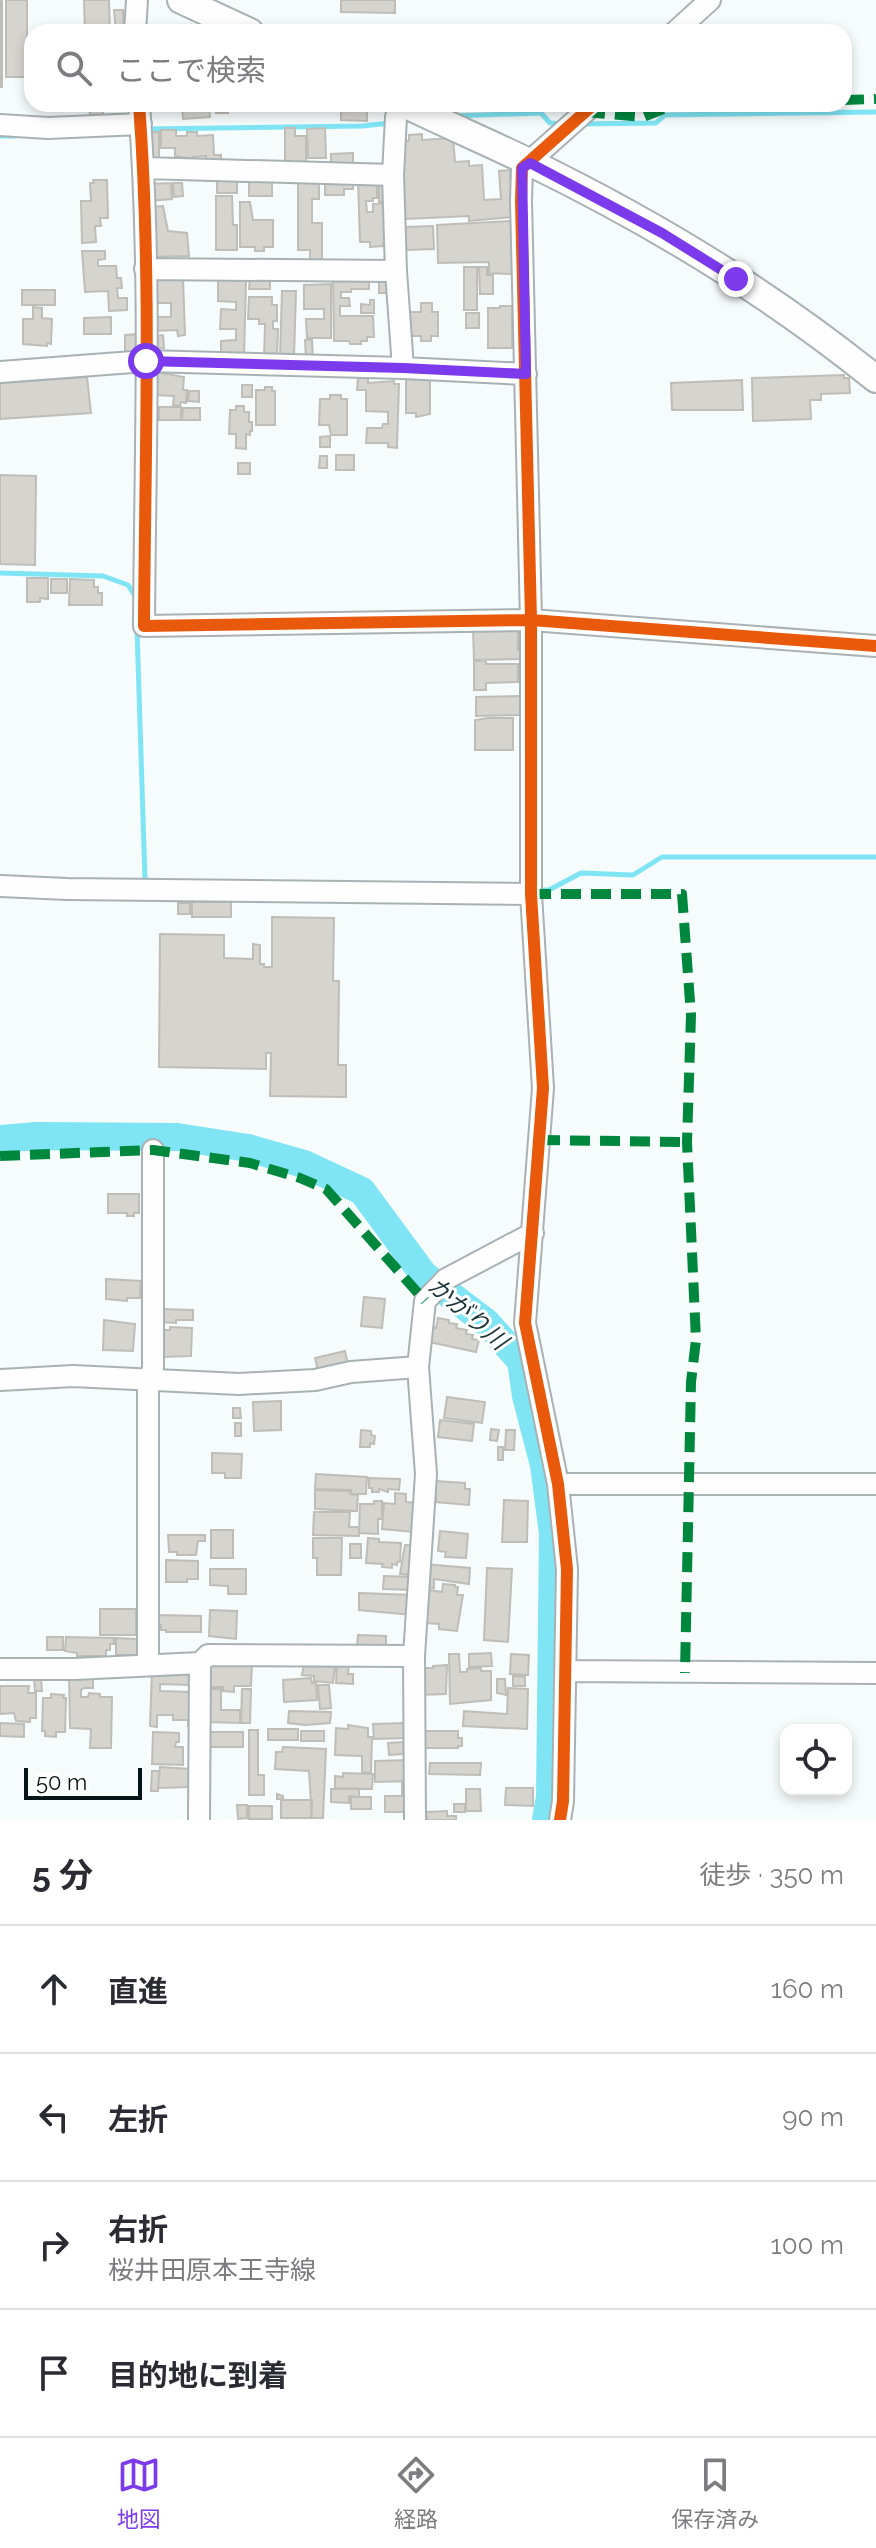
<!DOCTYPE html>
<html lang="ja">
<head>
<meta charset="utf-8">
<style>
  body { margin:0; font-family:Raleway,"Noto Sans JP",sans-serif; background:#f7f7f7; color:#2b2b33 }
  .controls { position:absolute; right:24px; bottom:24px; display:grid; overflow:hidden; border-radius:16px; box-shadow:0 4px 12px #0003 }
  .controls button { width:72px; height:72px; display:grid; place-items:center; padding:0; border:0; border-bottom:2px solid #e1e1e2; background:#fff; color:#2b2b33; font:40px sans-serif }
  .scale { position:absolute; left:24px; bottom:20px; width:118px; box-sizing:border-box; padding-left:8px; border:4px solid #051517; border-top:0; font-size:22px; line-height:28px; white-space:nowrap; color:#051517; -webkit-text-stroke:6px #fff; paint-order:stroke }
  .stop { position:absolute; width:24px; height:24px; margin:-18px; border:6px solid #7c3aed; border-radius:50%; background:#fff }
  .stop.end { background:#7c3aed; border-color:#fff; box-shadow:0 2px 8px #0008 }
  .list { margin:0; padding:0; list-style:none }
  h2 { display:flex; justify-content:space-between; align-items:center; height:104px; margin:0; padding:0 32px; font-size:34px }
  h2 small { font-size:26px; font-weight:400; color:#7c7c81 }
  .list li { display:grid; grid-template-columns:52px 1fr auto; gap:24px; align-items:center; box-sizing:border-box; height:128px; padding:0 32px; border-top:2px solid #e1e1e2 }
  .list b { display:block; font-size:30px; white-space:nowrap }
  .list p { margin:0; font-size:26px; white-space:nowrap; color:#7c7c81 }
  .list em { font-size:26px; font-style:normal; color:#7c7c81 }
  .icon { flex:none; width:44px; height:44px; fill:none; stroke:currentColor; stroke-width:2; stroke-linecap:round; stroke-linejoin:round }
  .map { position:relative; flex:none; width:876px; height:1820px; overflow:hidden }
  .search { position:absolute; background:#fff; box-shadow:0 4px 12px #0003; left:24px; right:24px; top:24px; height:88px; display:flex; align-items:center; gap:20px; box-sizing:border-box; padding:0 28px; border-radius:24px; color:#7c7c81; font-size:30px }
  .sheet { height:616px; background:#fff }
  nav { display:flex; justify-content:space-around; align-items:center; box-sizing:border-box; height:112px; border-top:2px solid #e1e1e2; background:#fff; font-size:22px; color:#7c7c81 }
  nav a { display:grid; justify-items:center; gap:4px }
  nav .on { color:#7c3aed }
  .map>svg:first-child { display:block }
</style>
</head>
<body>
<div class="map">
<svg width="876" height="1820" viewBox="0 0 876 1820">
  <rect width="100%" height="100%" fill="#f6fbfc"/>
  <g fill="none" stroke-linecap="round" stroke-linejoin="round">
    <!-- stream -->
    <path stroke="#7fe5f4" stroke-width="5" d="M453,116L541,113L550,123L562,124
      M580,124L656,123L665,115L876,112
      M145,129L362,126L391,123
      M0,136H15
      M0,573L103,576L128,585L137,599
      M137,629L145,880H148
      M534,890H549L581,873L633,875L662,857H876"/>
    <!-- river -->
    <path stroke="#7fe5f4" stroke-width="28" d="M0,1139L36,1136L177,1137L248,1148L304,1164L362,1191L424,1275L487,1323L521,1361L526,1396L544,1465L553,1534L550,1797L546,1820"/>
  </g>
  <!-- building -->
  <path fill="#d5d4cf" stroke="#bebdb8" stroke-width="2" d="M0,0H2V87H0Z
    M6,0H27V77H6Z
    M84,0H109L110,32H85Z
    M341,0H395V13L341,12Z
    M114,10H123L124,32H116Z
    M89,104H103V116H90Z
    M182,104H209L210,117L183,119Z
    M216,104H233V109H228V113H216Z
    M341,104H359V107H367V121L341,120Z
    M285,128H295V136H306V163H287L285,160Z
    M325,128L326,158H308L307,129Z
    M161,130H176V136H187V132H197V136L213,135L214,155H221V166H206V156L193,157V159L175,156V148H161Z
    M147,132H159V164H147Z
    M422,134V140L453,138L455,162L469,161V166L482,165L484,200L501,199L499,171L510,170L513,217L469,221V216L405,219L401,141H409V135Z
    M353,153V167H331V154Z
    M237,179V193H217V180Z
    M377,179V198H373V201H366L367,212H373V204L388,203L391,243H383V246L370,247V242H360L358,180Z
    M93,180H107L108,218H100L101,226H95L96,242L82,243L81,201H91L90,183H94Z
    M325,180H353V189H344V195H325Z
    M298,181H319V199H312V223H322V265H310V250H298Z
    M379,181L387,183V201L379,202Z
    M249,182H272V196H249Z
    M171,183L172,199L149,201L148,184Z
    M173,183H182L183,196L174,197Z
    M216,196H232L233,225H237V250H216Z
    M240,202H250L253,220H273V247H264V251H255V247H240Z
    M163,206L168,231L187,233L189,256L152,257L149,207Z
    M511,221L512,274L489,273V262L438,263L437,225Z
    M433,226L434,249L406,250L405,227Z
    M82,251H105V259L98,260V266H116L117,278H121L122,288H117L118,298H127V310L109,311L108,291L85,292Z
    M464,267H477V310H464Z
    M479,267H487V275H493V294H480Z
    M369,275V289H351V292H341V298H349L350,306H340V316H373L374,337H367V341H361V344H350L349,341H334L333,276Z
    M379,275H394V290H387V293H379Z
    M183,278L185,335L178,336L177,330L155,331V317H171V303H153V280Z
    M250,278H270V289H249Z
    M218,279L246,280L244,357L221,356V341L236,340V329H220L221,309L236,310V302L218,301Z
    M331,284V338H307L306,319H324V309H304V285Z
    M22,290H55V305H22Z
    M282,291H296L294,357H280Z
    M249,297H272V305H277V321H273V329H278L277,358H264L265,324H259V319H248Z
    M370,300H374V313H361V304L370,305Z
    M421,303H432V312H438V336H431V341H421V336H410V312H421Z
    M500,306H512V348H488V308H500Z
    M33,307L42,308V318L52,319L51,344L47,343V346L23,344V319H33Z
    M466,313H479V328H466Z
    M111,317V334H84V318Z
    M140,334V351L125,352V335Z
    M163,335L164,348L156,349L155,336Z
    M305,340H312L313,359H306Z
    M156,372L184,377L183,390H187L186,403L181,402L180,406L173,405L174,396L155,395Z
    M844,375V378H849L850,393L821,394V400H810L811,419L753,421L752,378Z
    M358,376H368V383L394,381V384H399L397,448L388,447V443H366L367,428H382L383,424H388V412L366,411V390H357Z
    M87,377L91,413L0,419V383Z
    M406,379H430V414L416,417V413H406Z
    M742,380L743,410H672L671,383Z
    M242,385H252V397H242Z
    M265,387H272V391H275V425H256V390H265Z
    M189,391H199V402L188,401Z
    M330,395H341V399H347V435H331L329,425H319L320,399H330Z
    M236,406H244V412H249V422H252V431H250V435L246,434V449L236,448V434H229L230,410H236Z
    M159,407H181V420H159Z
    M183,408H200V420H182Z
    M330,436V447H320V437Z
    M336,455H354V470H336Z
    M320,456H327V468H319Z
    M238,463H250V474H238Z
    M0,475L36,476L35,565L0,564Z
    M27,578H48V599L40,598V602H27Z
    M51,579H67V593H51Z
    M70,579L94,580V587H98V593H102V605H69Z
    M473,628H518V650H524V659L474,660Z
    M474,661H486V664H518V682L486,683V690H474Z
    M520,696V715L476,716V697Z
    M488,718H513V750H475V720Z
    M192,902H231V917H192Z
    M178,903H190V914H178Z
    M272,917L334,918L333,981H339L338,1065H346V1097L270,1096L271,1053H266V1069L159,1067L160,934L224,935V958L253,959V944L260,945V964H264V967H272Z
    M108,1194H139V1213H134V1216H127V1213H108Z
    M106,1279L141,1281L140,1298H127V1301L106,1299Z
    M364,1297L385,1299L382,1328L361,1326Z
    M160,1309L193,1310V1320H176V1323L159,1322Z
    M438,1318L449,1320V1323L457,1324L456,1328L467,1330L466,1334L473,1335L472,1339L479,1340L476,1352L429,1342L432,1327L436,1328Z
    M104,1320L135,1324L133,1351L103,1350Z
    M170,1327L192,1328L191,1356L160,1357L161,1330H170Z
    M345,1351L348,1364L318,1371L315,1358Z
    M447,1397L485,1402L482,1423L444,1418Z
    M281,1401V1430L254,1431L253,1402Z
    M233,1408H240L241,1418H233Z
    M440,1420L474,1424L472,1441L438,1437Z
    M235,1423H241V1436H235Z
    M491,1429L499,1430L497,1441L490,1440Z
    M361,1430L371,1431V1435L375,1436L374,1444L370,1443V1447H360Z
    M506,1430H515L514,1450H505Z
    M498,1447H503V1460H498Z
    M212,1453L242,1454L241,1478H225V1473H212Z
    M316,1474L367,1477L366,1494H351V1490L315,1489Z
    M369,1478L400,1479L399,1490L388,1489V1492L379,1489V1492H372V1488H369Z
    M435,1481L465,1483V1489H470L469,1505L436,1502Z
    M315,1490L350,1491V1494L358,1495L357,1511L315,1509Z
    M395,1493L406,1494V1502L419,1503L414,1532L382,1529L384,1503L395,1504Z
    M504,1500L528,1501L527,1542H502Z
    M374,1501H382V1519H378V1534L359,1533L360,1504H374Z
    M314,1512H350L349,1527H359V1536L313,1535Z
    M211,1530H233V1558H211Z
    M440,1531L468,1534L466,1558L445,1557L446,1552L438,1551Z
    M168,1535H205V1541H198L196,1555H177V1552H169Z
    M313,1538H342L341,1575H317V1558H313Z
    M368,1538L379,1539V1542L401,1543L400,1562H397V1565L392,1564V1568L382,1567L383,1564L366,1563Z
    M350,1544H361V1558H350Z
    M405,1545H416L414,1575L400,1574Z
    M166,1560L198,1561V1579H187V1582H166Z
    M424,1564L470,1568L469,1584L434,1579V1588L422,1586Z
    M487,1568L512,1569L508,1642L484,1640Z
    M210,1569H246V1594H228V1586L210,1585Z
    M384,1576L414,1577L413,1590L383,1589Z
    M443,1584L455,1585V1587H458L457,1595H463L457,1631L439,1629V1624L425,1623L424,1589L442,1592Z
    M359,1593L413,1595L412,1615L359,1610Z
    M100,1609H136V1635H100Z
    M210,1610L237,1611L236,1639L209,1636Z
    M158,1615L201,1616V1632H166V1630H161V1625H158Z
    M358,1635L386,1636V1647L357,1646Z
    M47,1637H63V1650H47Z
    M66,1637L114,1638V1644H110V1650H106V1656H77V1653L65,1651Z
    M116,1638L137,1639V1655H116Z
    M491,1653L492,1666L469,1667V1654Z
    M449,1654H459L460,1672H467V1669L481,1668V1671H491V1700L450,1704Z
    M511,1654L529,1655L528,1675L510,1674Z
    M252,1664L251,1686H234V1692L223,1691V1687H208V1665Z
    M304,1664L335,1667L333,1683L314,1681V1676L302,1675Z
    M337,1664H349L348,1674H353V1684L336,1683Z
    M447,1665L446,1694L417,1695V1672H425V1668H433V1666Z
    M152,1671H190L189,1685L160,1684V1691L192,1692L199,1727L188,1726V1720H173V1715H157V1727L150,1726Z
    M69,1675H93V1688H84L81,1690V1697H88L89,1693L100,1694V1697H112L111,1748H90L91,1729L70,1728Z
    M513,1676L525,1677V1686H513Z
    M311,1678L312,1683H316L317,1700L284,1702L283,1680Z
    M34,1679H41L42,1691H35Z
    M497,1679H505L506,1695L497,1693Z
    M318,1685H329L331,1708L320,1709Z
    M0,1686H29L28,1693H36V1718H30V1722L16,1721L14,1713L0,1714Z
    M508,1688L528,1689L527,1729L463,1726L464,1711L507,1714Z
    M207,1689H221V1710H240V1723L207,1722Z
    M242,1689H251L250,1723H241Z
    M51,1694L64,1695L63,1698H66L65,1732H56V1737L45,1736V1731H42L43,1698H51Z
    M289,1711L331,1712L330,1723L305,1725L288,1723Z
    M0,1723L24,1724V1737L0,1736Z
    M405,1723L408,1738L374,1739L373,1724Z
    M348,1725L368,1728V1737H372L371,1773L362,1772V1756L335,1755L336,1728L348,1729Z
    M268,1729H298V1740H268Z
    M249,1730H258V1775H264V1795H249Z
    M301,1731H324V1741H301Z
    M422,1731H458V1738H462V1746H458V1748H422Z
    M153,1732L179,1733V1742H176L175,1747H183V1765L152,1764Z
    M208,1732H243V1747H208Z
    M403,1742L404,1754L389,1755L388,1743Z
    M283,1747L326,1749L323,1818H312L309,1771L275,1769L276,1752H282Z
    M409,1760V1781L375,1782V1761Z
    M430,1763H481L480,1775L429,1774Z
    M160,1767L191,1769L190,1787L158,1788Z
    M152,1771H159L158,1791H151Z
    M343,1773L373,1774L372,1789L335,1788V1776L343,1777Z
    M402,1782H412L413,1812H385V1796H402Z
    M506,1788H533V1806L505,1805Z
    M331,1789H359V1797L349,1796V1803L331,1802Z
    M466,1789H480L481,1811H466Z
    M277,1794L283,1796V1800H312L311,1818H281V1799H277Z
    M351,1797H371V1809H351Z
    M454,1804H465V1812H454Z
    M237,1805H247V1818L238,1819Z
    M249,1806H272V1819H249Z
    M447,1811V1816H456V1820H427V1817H424L427,1812Z"/>
  <g fill="none" stroke-linecap="round" stroke-linejoin="round">
    <defs>
      <path id="minor" d="M135,32L137,0
        M675,32L710,0
        M139,104C152,277 145,453 144,626L531,620L876,646
        M0,125L48,128L141,124
        M144,168L393,175L396,271L403,368
        M393,175L396,117L401,104
        M145,269L396,271
        M0,372L146,361L403,368L526,374
        M0,886L67,889L531,894
        M0,1380L73,1376L239,1384L315,1380L351,1372L418,1367
        M558,1484H876
        M148,1665V1381L153,1369V1150
        M0,1669H74L200,1663L208,1655L414,1656
        M565,1671L876,1673
        M199,1820L200,1663
        M415,1820L414,1656L426,1474L418,1367L425,1301L446,1279L533,1233
        M560,1820L563,1801L567,1569L558,1484L525,1323L543,1088L531,894V620L521,201L522,168L594,104"/>
      <path id="major" d="M181,0L250,32
        M404,104C446,124 489,143 531,163C652,222 771,294 876,379"/>
    </defs>
    <!-- minor casing -->
    <use href="#minor" stroke="#a8b2b4" stroke-width="24"/>
    <!-- major casing -->
    <use href="#major" stroke="#a8b2b4" stroke-width="30"/>
    <!-- minor -->
    <use href="#minor" stroke="#fefeff" stroke-width="20"/>
    <!-- major -->
    <use href="#major" stroke="#fefeff" stroke-width="26"/>
    <!-- quiet -->
    <path stroke="#00873e" stroke-width="10" stroke-dasharray="20 10" stroke-linecap="butt" d="M844,100L876,99
      M585,112L643,117L676,104
      M531,894H682L691,1015L687,1142L696,1340L691,1382L685,1673
      M540,1140L687,1142
      M0,1156L153,1150L250,1163L300,1178L326,1189L425,1301"/>
    <defs>
      <path id="cycleway" d="M139,104C152,277 145,453 144,626L531,620L876,646
        M560,1820L563,1801L567,1569L558,1484L525,1323L543,1088L531,894V620L521,201L522,168L594,104"/>
    </defs>
    <!-- cycleway casing -->
    <use href="#cycleway" stroke="#fff" stroke-width="17"/>
    <!-- cycleway -->
    <use href="#cycleway" stroke="#e8590c" stroke-width="12"/>
  </g>
  <g fill="none" stroke-linecap="round" stroke-linejoin="round">
    <!-- route -->
    <path stroke="#7c3aed" stroke-width="10" d="M146,361L403,368L526,374L522,168L530,163L662,233L736,279"/>
  </g>
  <g text-anchor="middle" dominant-baseline="central" stroke-width="6" stroke-linejoin="round" paint-order="stroke">
    <!-- water labels -->
    <g font-size="24" font-style="italic" fill="#1c3438" stroke="#fff">
      <text transform="translate(468 1313) rotate(41)">かがり川</text>
    </g>
  </g>
</svg>
<div class="controls">
<button><svg class="icon" aria-label="locate" viewBox="0 0 24 24"><circle cx="12" cy="12" r="6"/><path d="M12 2v4M12 18v4M2 12h4M18 12h4"/></svg></button>
</div>
<div class="scale">50 m</div>
<div class="stop" style="left:146px;top:361px"></div>
<div class="stop end" style="left:736px;top:279px"></div>
<div class="search"><svg class="icon" aria-label="search" viewBox="0 0 24 24"><circle cx="10" cy="10" r="6"/><path d="M15 15l6 6"/></svg>ここで検索</div>
</div>
<section class="sheet">
<h2>5 分<small>徒歩 · 350 m</small></h2>
<ul class="list">
<li><svg class="icon" aria-label="ahead" viewBox="0 0 24 24"><path d="M12 20V5M6 11l6-6 6 6"/></svg><div><b>直進</b></div><em>160 m</em></li>
<li><svg class="icon" aria-label="left" viewBox="0 0 24 24"><path d="M17 20v-9H6M10 6l-5 5 5 5"/></svg><div><b>左折</b></div><em>90 m</em></li>
<li><svg class="icon" aria-label="right" viewBox="0 0 24 24"><path d="M7 20v-9h11M14 6l5 5-5 5"/></svg><div><b>右折</b><p>桜井田原本王寺線</p></div><em>100 m</em></li>
<li><svg class="icon" aria-label="arrive" viewBox="0 0 24 24"><path d="M6 21V4h12l-3 4 3 4H6"/></svg><div><b>目的地に到着</b></div></li>
</ul>
</section>
<nav>
<a class="on"><svg class="icon" aria-label="map" viewBox="0 0 24 24"><path d="M3 6l6-2 6 2 6-2v14l-6 2-6-2-6 2zM9 4v14M15 6v14"/></svg>地図</a>
<a><svg class="icon" aria-label="directions" viewBox="0 0 24 24"><path d="M12 3l9 9-9 9-9-9zM9 14v-3h6M13 9l2 2-2 2"/></svg>経路</a>
<a><svg class="icon" aria-label="saved" viewBox="0 0 24 24"><path d="M7 4h10v16l-5-4-5 4z"/></svg>保存済み</a>
</nav>
</body>
</html>
